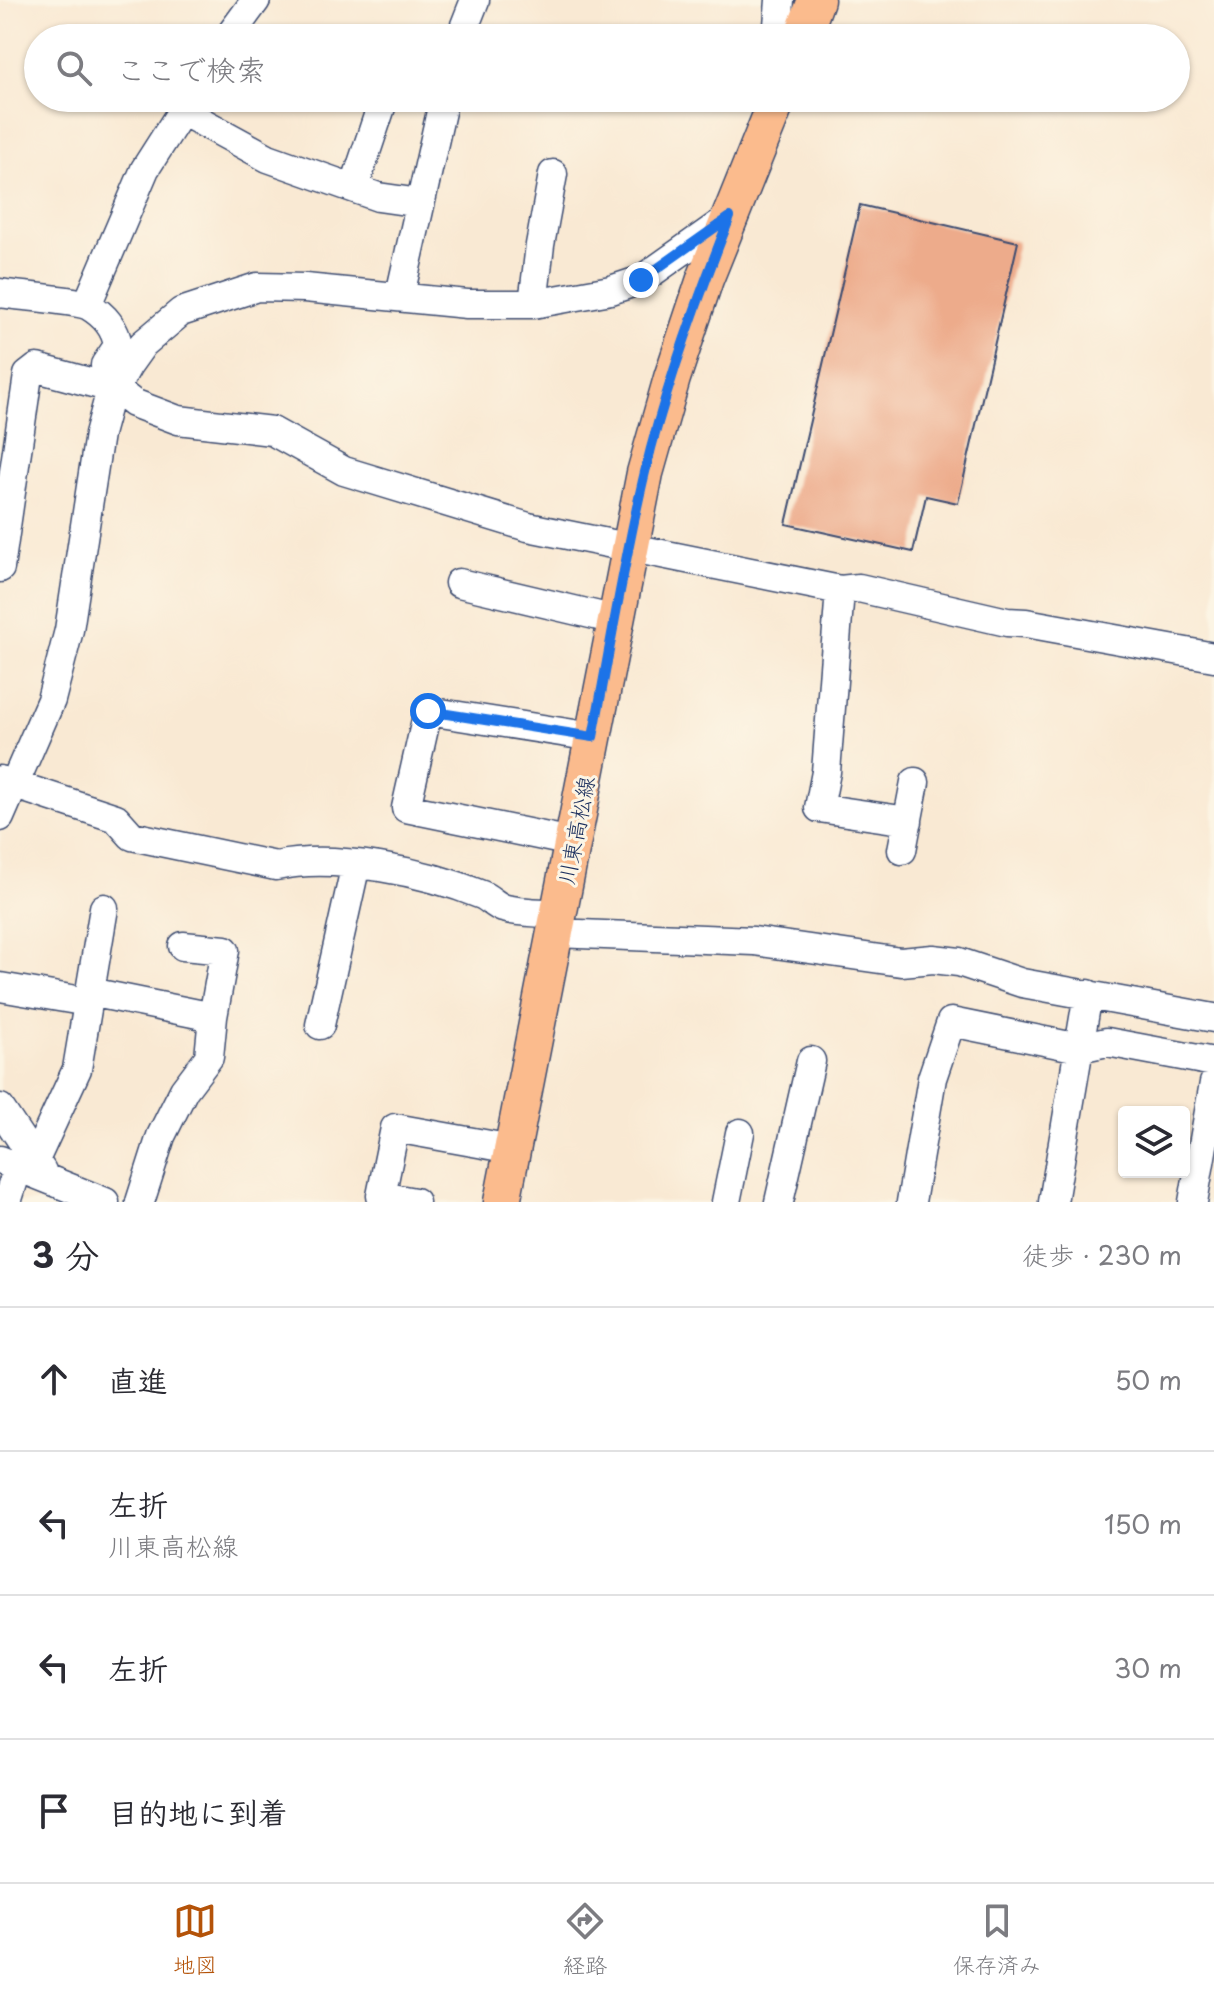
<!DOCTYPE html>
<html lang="ja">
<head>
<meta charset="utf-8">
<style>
  body { margin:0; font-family:"Playpen Sans","Klee One",sans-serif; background:#f7f7f7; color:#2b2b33 }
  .controls { position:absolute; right:24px; bottom:24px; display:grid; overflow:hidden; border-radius:8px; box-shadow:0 2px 6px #0004 }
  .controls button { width:72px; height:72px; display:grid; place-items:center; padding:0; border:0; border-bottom:2px solid #e1e1e2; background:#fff; color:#2b2b33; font:40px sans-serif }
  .stop { position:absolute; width:24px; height:24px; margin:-18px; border:6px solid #1a73e8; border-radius:50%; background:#fff }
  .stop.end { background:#1a73e8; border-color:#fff; box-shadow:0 2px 8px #0008 }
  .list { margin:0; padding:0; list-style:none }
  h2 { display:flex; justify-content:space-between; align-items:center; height:104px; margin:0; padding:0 32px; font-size:34px }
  h2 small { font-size:26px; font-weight:400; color:#7c7c81 }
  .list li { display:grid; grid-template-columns:52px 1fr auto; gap:24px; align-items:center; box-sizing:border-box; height:144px; padding:0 32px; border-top:2px solid #e1e1e2 }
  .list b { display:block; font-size:30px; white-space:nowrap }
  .list p { margin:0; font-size:26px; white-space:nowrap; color:#7c7c81 }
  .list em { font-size:26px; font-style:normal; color:#7c7c81 }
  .icon { flex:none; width:44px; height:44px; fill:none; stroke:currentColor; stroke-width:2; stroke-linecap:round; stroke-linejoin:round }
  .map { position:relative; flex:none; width:1214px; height:1202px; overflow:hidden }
  .search { position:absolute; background:#fff; box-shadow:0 2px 6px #0004; left:24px; right:24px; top:24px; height:88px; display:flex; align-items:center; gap:20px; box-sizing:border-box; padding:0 28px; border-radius:44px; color:#7c7c81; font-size:30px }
  .sheet { height:680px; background:#fff }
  nav { display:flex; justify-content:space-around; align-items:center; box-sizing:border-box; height:112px; border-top:2px solid #e1e1e2; background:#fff; font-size:22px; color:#7c7c81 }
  nav a { display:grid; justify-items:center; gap:4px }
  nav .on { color:#b45309 }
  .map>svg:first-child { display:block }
</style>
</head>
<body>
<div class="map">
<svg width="1214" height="1202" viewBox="0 0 1214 1202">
  <rect width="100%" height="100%" fill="#fcf5e5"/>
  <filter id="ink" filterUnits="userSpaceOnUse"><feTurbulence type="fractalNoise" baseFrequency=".0125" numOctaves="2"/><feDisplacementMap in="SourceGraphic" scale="16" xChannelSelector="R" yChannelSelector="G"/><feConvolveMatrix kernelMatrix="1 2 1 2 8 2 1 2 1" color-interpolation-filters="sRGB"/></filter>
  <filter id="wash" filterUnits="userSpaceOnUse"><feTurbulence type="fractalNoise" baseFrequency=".006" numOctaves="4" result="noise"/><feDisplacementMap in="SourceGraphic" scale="32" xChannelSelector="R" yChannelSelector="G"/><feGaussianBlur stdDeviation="1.8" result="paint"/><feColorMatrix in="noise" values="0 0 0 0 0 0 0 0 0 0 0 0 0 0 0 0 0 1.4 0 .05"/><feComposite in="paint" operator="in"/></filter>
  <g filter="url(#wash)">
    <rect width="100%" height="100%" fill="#f9e9d3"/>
    <g id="blocks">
      <!-- building -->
      <path fill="#edab8b" d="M860,205L1018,242L958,503L926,496L913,552L786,524Z"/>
    </g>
  </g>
  <g filter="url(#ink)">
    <use href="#blocks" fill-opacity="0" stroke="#3c4b70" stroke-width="2"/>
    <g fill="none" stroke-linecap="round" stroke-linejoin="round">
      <defs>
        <path id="minor" d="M228,38L256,0
          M460,38L475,0
          M777,38L780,0
          M190,98L182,111L268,158L378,197L420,203
          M354,188L384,98
          M0,293C17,296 77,300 89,306C104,315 116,329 118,346L105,365L106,380
          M400,295L444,98
          M533,304L540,245L553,174
          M87,305L145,169L182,111
          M0,568L28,375L37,368L115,389L133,403L178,420L272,431L344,471L528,527L840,590L826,772L819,808L908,821
          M459,583L616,620
          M840,590L859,588L1007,622L1026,623L1214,657
          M0,780L116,818L132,836L276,866C334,853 426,872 482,895C489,898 495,905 503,908C519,913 541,912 558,914
          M0,817L51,700L69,630L99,434L108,401L128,365L143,344L181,312L257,287L305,288L467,304H533L611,290L641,280L730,217
          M572,842L406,808L428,711L593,737
          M902,850L915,782
          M555,933L754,941L901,962L933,959L959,962L1022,983L1214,1018
          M0,987L88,1002
          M90,992L213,1017
          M320,1025L356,864
          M0,1108L42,1171
          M0,1160L105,1202
          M35,1160L77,1069L104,908
          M7,1202L18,1167
          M140,1202L161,1136L184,1090L209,1057L213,1017L225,950L183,946
          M415,1202L381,1196L395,1128L512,1149
          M726,1202L740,1133
          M779,1202L811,1061
          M911,1202L932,1078L951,1022L1079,1048L1107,1042L1214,1062
          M1053,1202L1088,994
          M1193,1202L1214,1083"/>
        <path id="major" d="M802,38L816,0
          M502,1202L645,473L672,378L705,279L778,98"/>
      </defs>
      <!-- minor casing -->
      <use href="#minor" stroke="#3c4b70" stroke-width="31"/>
      <!-- major casing -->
      <use href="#major" stroke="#3c4b70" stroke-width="39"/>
      <!-- minor -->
      <use href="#minor" stroke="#fff" stroke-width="28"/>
      <!-- major -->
      <use href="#major" stroke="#fbbb8d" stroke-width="36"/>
    </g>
  </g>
  <g fill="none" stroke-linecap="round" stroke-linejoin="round" filter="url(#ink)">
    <!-- route -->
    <path stroke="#1a73e8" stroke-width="10" d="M428,711L593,737C610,649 624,559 645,472C666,385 697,300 730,217L641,280"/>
  </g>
  <g text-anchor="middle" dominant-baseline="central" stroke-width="6" stroke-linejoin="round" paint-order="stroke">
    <!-- street labels -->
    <g font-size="22" fill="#1b2f5e" stroke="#fcf5e5">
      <text transform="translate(575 830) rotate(-79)">川東高松線</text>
    </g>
  </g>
</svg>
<div class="controls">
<button><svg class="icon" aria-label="layers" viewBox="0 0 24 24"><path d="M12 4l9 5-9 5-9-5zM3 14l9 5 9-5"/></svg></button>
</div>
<div class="stop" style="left:428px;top:711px"></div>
<div class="stop end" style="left:641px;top:280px"></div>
<div class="search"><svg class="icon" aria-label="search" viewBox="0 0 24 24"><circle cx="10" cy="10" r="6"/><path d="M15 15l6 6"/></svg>ここで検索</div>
</div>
<section class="sheet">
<h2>3 分<small>徒歩 · 230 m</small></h2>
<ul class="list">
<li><svg class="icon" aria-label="ahead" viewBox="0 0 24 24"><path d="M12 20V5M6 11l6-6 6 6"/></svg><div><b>直進</b></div><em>50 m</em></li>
<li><svg class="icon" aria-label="left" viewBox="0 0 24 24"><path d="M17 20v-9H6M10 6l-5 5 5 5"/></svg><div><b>左折</b><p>川東高松線</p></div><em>150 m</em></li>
<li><svg class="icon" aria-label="left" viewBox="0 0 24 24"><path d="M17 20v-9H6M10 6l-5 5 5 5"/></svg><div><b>左折</b></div><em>30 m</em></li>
<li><svg class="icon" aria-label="arrive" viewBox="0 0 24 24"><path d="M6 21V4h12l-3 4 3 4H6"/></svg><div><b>目的地に到着</b></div></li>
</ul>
</section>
<nav>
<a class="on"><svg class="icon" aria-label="map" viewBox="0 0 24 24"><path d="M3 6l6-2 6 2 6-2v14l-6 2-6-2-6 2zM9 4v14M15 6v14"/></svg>地図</a>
<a><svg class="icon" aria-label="directions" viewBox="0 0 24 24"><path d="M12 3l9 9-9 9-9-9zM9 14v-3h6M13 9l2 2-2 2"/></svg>経路</a>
<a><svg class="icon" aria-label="saved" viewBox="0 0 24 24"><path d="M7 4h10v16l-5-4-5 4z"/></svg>保存済み</a>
</nav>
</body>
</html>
